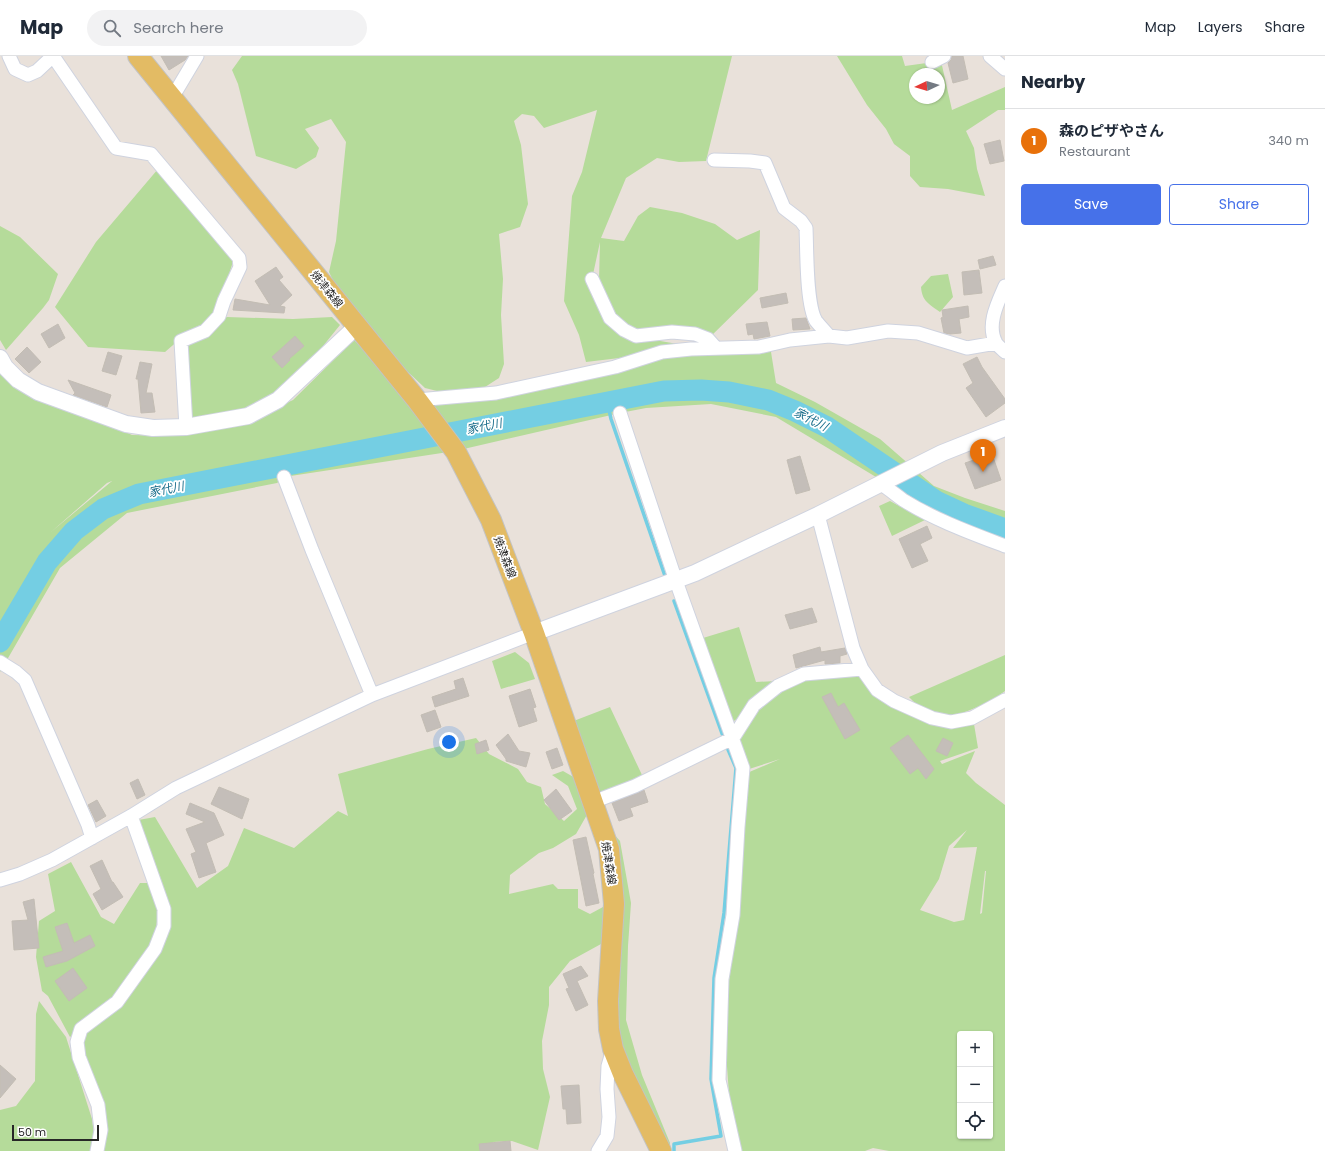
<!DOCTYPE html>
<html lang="en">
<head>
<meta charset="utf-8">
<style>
  body { margin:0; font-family:Poppins,"Noto Sans JP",sans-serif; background:#f2f2f3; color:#1f2937 }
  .controls { position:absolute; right:12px; bottom:12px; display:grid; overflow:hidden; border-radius:4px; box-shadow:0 1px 3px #0004 }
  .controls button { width:36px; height:36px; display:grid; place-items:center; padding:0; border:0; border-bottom:1px solid #e0e1e3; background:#fff; color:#1f2937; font:20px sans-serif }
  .compass { position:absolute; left:909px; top:12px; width:36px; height:36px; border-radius:50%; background:#fff; box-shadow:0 1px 3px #0004; rotate:266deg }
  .scale { position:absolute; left:12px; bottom:10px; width:87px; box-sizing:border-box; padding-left:4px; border:2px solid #272727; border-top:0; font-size:11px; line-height:14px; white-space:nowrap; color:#272727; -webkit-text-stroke:3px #fff; paint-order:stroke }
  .you { position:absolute; left:449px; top:686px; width:14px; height:14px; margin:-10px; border:3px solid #fff; border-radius:50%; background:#1a73e8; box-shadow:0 0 0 6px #1a73e833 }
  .badge { display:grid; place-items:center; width:26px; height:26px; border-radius:50%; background:#4671e9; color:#fff; font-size:13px; font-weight:700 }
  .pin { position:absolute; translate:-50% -33px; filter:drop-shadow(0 1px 2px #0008) }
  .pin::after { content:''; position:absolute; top:21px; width:14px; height:12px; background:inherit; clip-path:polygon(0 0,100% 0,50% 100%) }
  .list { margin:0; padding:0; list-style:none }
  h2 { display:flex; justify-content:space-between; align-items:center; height:52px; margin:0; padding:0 16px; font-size:17px }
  h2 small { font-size:13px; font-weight:400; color:#747a83 }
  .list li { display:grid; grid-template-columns:26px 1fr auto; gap:12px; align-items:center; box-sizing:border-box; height:64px; padding:0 16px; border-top:1px solid #e0e1e3 }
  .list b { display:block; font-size:15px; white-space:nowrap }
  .list p { margin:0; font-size:13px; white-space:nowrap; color:#747a83 }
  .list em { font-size:13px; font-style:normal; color:#747a83 }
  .actions { display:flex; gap:8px; padding:12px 16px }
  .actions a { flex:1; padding:9px 0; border:1px solid #4671e9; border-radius:4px; text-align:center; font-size:14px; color:#4671e9 }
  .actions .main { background:#4671e9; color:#fff }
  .icon { flex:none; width:22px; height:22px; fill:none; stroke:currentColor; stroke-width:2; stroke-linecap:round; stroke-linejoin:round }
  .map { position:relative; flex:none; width:1005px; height:1095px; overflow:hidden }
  header { display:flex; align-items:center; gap:24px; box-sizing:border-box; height:56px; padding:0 20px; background:#fff; border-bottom:1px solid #e0e1e3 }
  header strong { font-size:19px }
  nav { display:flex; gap:22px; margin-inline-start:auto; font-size:14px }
  .search { width:280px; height:36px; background:#f2f2f3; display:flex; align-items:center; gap:10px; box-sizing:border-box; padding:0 14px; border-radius:22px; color:#747a83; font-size:15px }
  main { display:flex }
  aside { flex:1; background:#fff }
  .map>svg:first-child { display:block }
</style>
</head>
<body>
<header>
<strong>Map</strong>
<div class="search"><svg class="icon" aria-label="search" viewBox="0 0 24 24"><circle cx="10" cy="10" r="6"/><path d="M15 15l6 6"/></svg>Search here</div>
<nav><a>Map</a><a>Layers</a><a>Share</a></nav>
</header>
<main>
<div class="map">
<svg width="1005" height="1095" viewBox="0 0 1005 1095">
  <rect width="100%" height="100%" fill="#e9e1da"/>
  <!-- green -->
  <path fill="#b5db9a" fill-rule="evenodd" d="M242,0H732L706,105L679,106L657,102L626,122L601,182L624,185L638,160L650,151L682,157L715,168L737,184L760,174L758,234L708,283L637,281L701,292L687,295L771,296L776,327L815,346L880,383L934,430L965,442L1005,455V487L934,454L876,421L776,361L711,348L646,352L620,357L455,395L284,421L277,427L127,457L60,512L0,616V304L19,328L132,379L176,380L250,364L293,344L354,284L414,347L457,340L425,332L352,263L329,216L336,185L346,86L331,63L305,73L319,92L316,101L296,113L256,100L238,28L232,14ZM597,54L582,116L572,140L564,245L579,279L586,306L661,297L462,339L485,331L499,322L504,308L501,259L503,223L499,178L520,171L528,148L521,89L514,65L522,58L534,60L544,72ZM600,186L599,224L592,223ZM112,425L51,476L107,427Z
    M837,0H902L905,10L941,5L952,54L1005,31V54H998L966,75L974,92L977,113L985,140L948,133L920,131L910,120V100L894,88L886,73L867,49ZM915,18H939V42H915Z
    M158,113L234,202L215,265L227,261L293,263L332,261L340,269L319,295L276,340L241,361L192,370L180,283L165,296L88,291L55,251L96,186Z
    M0,170L20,181L58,218L49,244L43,252L6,294L0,284Z
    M948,218L953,241L940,256C929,248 922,245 921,231L931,220Z
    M890,445L925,464L892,480L879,450Z
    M739,571L756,626L777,625L738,662L731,667L703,582Z
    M515,596L529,607L535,623L501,633L492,605Z
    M1005,599V635L990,646L950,662L923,655L909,641Z
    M859,613L936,668L973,662L978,692L940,705L942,708L975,695L966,717L976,727L1005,749V1095H889L873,1092L865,1095H740L729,1038L725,983L729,925L735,877L747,717L780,703L746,714L738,684L757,647L783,628ZM967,774L953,792L977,791L964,864L954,866L920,854L939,823L949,790ZM986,815L982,857L980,858L985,815ZM960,978H990V1080H960Z
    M610,651L642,719L598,741L571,666Z
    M476,682L489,698L518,713L527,726L541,731L545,748L564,765L577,753L568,730L552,719L563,715L577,723L588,757L576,778L553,792L539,797L510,819L509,838L553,828L558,833H578V852L590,858L603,851L607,870L601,888L570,905L549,931V949L542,985L543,1013L550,1041L538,1094L512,1085L493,1086L491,1095H97L101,1074L77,986L89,965L70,981L48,940L42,935L36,901L39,865L55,855L48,818L71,806L101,861L114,868L140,827H155L133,765L155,761L197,832L228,810L244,772L294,792L338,755L348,760L338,718L428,693ZM155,829L164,870L152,895L158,860Z
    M610,774L620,785L631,847L628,890L626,964L642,1019L670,1087L669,1095L625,1011L616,975Z
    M39,945L66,981L92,1063L96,1095H0V1054L16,1050L35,1025L36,958Z"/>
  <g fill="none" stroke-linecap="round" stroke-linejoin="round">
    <!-- stream -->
    <path stroke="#74cee3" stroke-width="3.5" d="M607,345L611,363L665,520
      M674,545L724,683
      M674,1095V1088L721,1080L711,1023L714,922L724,857L736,712L726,689"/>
    <!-- river -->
    <path stroke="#74cee3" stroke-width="21" d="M0,586L47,506L74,475L103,453L139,438L664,335L701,334L729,336L768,344L795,355L827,371L936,445L964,458L1005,473"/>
  </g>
  <!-- building -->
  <path fill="#c4beb9" stroke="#c3bdb4" d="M161,0H188L185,4L169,14Z
    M952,0H963L968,23L953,27L948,7L951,4Z
    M1000,84L1004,105L990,108L984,88Z
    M993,200L996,209L980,213L978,204Z
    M276,211L283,221L279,224L292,239L280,250L285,251L284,257L233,254L235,243L270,249L255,225Z
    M979,214L982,237L964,239L962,216Z
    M786,237L788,247L762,252L760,242Z
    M968,250L969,261L959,263L961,277L950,278L944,277L941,262L943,261L942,254Z
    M806,262L810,273L793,274L792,263Z
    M767,266L770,280L754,283L753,278L748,279L746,268Z
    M58,268L65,282L49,292L41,278Z
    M295,280L304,290L289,303L290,304L282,312L272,301Z
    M27,291L41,306L29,317L15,303Z
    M108,296L122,300L116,319L102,315Z
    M977,301L982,311L1005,343V347L986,361L966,332L973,327L963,308Z
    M140,306L152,308L146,337H152L155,356L141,357L138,323H136Z
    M68,324L111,339L107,351L73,339L75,337Z
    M992,398L1001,424L975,433L965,407Z
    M800,400L810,434L796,438L787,404Z
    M927,470L932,482L920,488L928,505L912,512L899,483Z
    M812,552L817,566L790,573L785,559Z
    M820,591L821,596L845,592L847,598L840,600V607L825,608V604L796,612L793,599Z
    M463,622L469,640L435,651L432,641L456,633L454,625Z
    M530,633L536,651L533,652L537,665L519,671L509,640Z
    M831,637L838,651L844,647L860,674L845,683L822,641Z
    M435,654L441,671L427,676L421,659Z
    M508,678L519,695L530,697L526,711L506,705V703L496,689Z
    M908,679L934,713L926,723L918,712L910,718L890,692Z
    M943,682L953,687L947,700L936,695Z
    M486,684L489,694L477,698L475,688Z
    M557,692L563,709L552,713L546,696Z
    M138,723L145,739L137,743L130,727Z
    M219,731L249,743L242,763L211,748Z
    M556,733L572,755L559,764L544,744Z
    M644,734L648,746L630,752L633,760L619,765L612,747Z
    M97,744L106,760L96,766L88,749Z
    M190,747L214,757L224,779L206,787L216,816L199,822L191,798L196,796L186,773L205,766L186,758Z
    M586,781L594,817L593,818L599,847L586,850L573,784Z
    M102,804L112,826H113L123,841L102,854L93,838L101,833L90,810Z
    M34,843L39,892L14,894L12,865L28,864L23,846Z
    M67,867L74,887L90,879L95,890L67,905L46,911L43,901L63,895L55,871Z
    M581,910L588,920L577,925L588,949L576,955L566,933L569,932L563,918Z
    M73,912L87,932L69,945L55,925Z
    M0,1009L16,1023L0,1042Z
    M579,1029L581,1067L567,1068L566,1053H563L561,1030Z
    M510,1085L511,1095H480L479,1088Z"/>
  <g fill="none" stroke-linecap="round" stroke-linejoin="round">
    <defs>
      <path id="minor" d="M9,0L15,13L28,19L37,15L53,0
        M53,0L116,92L151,98L239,202L240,211L224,245L219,260L205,275L181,285L186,371
        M990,0L1005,13
        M932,6L944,0
        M172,42L197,0
        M714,104L750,105L765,107L784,152L801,165L806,172C807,193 806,249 816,265C820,270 825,275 829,280
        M592,223L610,262L624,274L636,280L672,276L695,278L708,283L716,292
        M1005,230C998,246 986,269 996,287C998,290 1002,293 1005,296
        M417,344L496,337L615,311L662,296L691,293L759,291L790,284L829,280L847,282L888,275L918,277L967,292L996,287
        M620,357L676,525L743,712L738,771L733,859L722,923L719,1024L735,1095
        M284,421L312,494L372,639
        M881,428C889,433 896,439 903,444C935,464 971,477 1005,490
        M818,459L853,592L862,613L877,634L894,645L932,662L951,666L972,662L1005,644
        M0,606L16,616L25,624L88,769L92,782
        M593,746L635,730L733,682L754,649L778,630L804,618L862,613
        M0,824L20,818L52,804L131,760L176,732L372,639L534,577
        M97,1095L101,1074L98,1049L79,1001L77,986L81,973L117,946L155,893L164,870V853L131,760
        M598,1095L607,1080L609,1061L607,1033L608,1010L613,993"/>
      <path id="tertiary" d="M0,302L5,311L18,324L38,336L126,368L153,372L186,371L248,360L278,344L357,270
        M534,577L695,517L818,459L942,397L1005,372"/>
      <path id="primary" d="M138,0L417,344L456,396L491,464L534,577L609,793L614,848L608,945L609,973L613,993L623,1018L661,1095"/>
    </defs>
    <!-- minor casing -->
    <use href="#minor" stroke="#cfd3df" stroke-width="15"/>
    <!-- tertiary casing -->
    <use href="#tertiary" stroke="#cfd3df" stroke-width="18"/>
    <!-- primary casing -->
    <use href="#primary" stroke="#c3c3c3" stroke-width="22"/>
    <!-- minor -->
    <use href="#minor" stroke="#fff" stroke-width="13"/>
    <!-- tertiary -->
    <use href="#tertiary" stroke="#fff" stroke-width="16"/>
    <!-- primary -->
    <use href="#primary" stroke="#e3bb64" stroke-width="20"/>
  </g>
  <g text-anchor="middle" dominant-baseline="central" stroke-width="3.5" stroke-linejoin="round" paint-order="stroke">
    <!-- street labels -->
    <g font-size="11" fill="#272727" stroke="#fff">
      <text transform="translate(327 233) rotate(51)">焼津森線</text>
      <text transform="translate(505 501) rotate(69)">焼津森線</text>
      <text transform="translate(609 807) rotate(81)">焼津森線</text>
    </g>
    <!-- water labels -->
    <g font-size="12" font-style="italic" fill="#186c8a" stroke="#fff">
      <text transform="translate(811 363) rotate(27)">家代川</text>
      <text transform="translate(484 370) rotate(-11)">家代川</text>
      <text transform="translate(166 433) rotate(-11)">家代川</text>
    </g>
  </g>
</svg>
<div class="controls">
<button>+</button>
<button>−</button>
<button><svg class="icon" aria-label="locate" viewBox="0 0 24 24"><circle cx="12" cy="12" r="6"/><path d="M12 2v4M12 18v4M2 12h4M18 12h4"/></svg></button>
</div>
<svg class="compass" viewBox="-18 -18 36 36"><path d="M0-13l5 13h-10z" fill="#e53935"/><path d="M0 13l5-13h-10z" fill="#747a83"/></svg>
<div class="scale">50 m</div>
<div class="you"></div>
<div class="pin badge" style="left:983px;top:416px;background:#e8710a">1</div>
</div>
<aside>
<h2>Nearby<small></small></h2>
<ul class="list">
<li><span class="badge" style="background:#e8710a">1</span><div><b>森のピザやさん</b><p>Restaurant</p></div><em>340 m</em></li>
</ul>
<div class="actions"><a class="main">Save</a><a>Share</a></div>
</aside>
</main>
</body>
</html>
